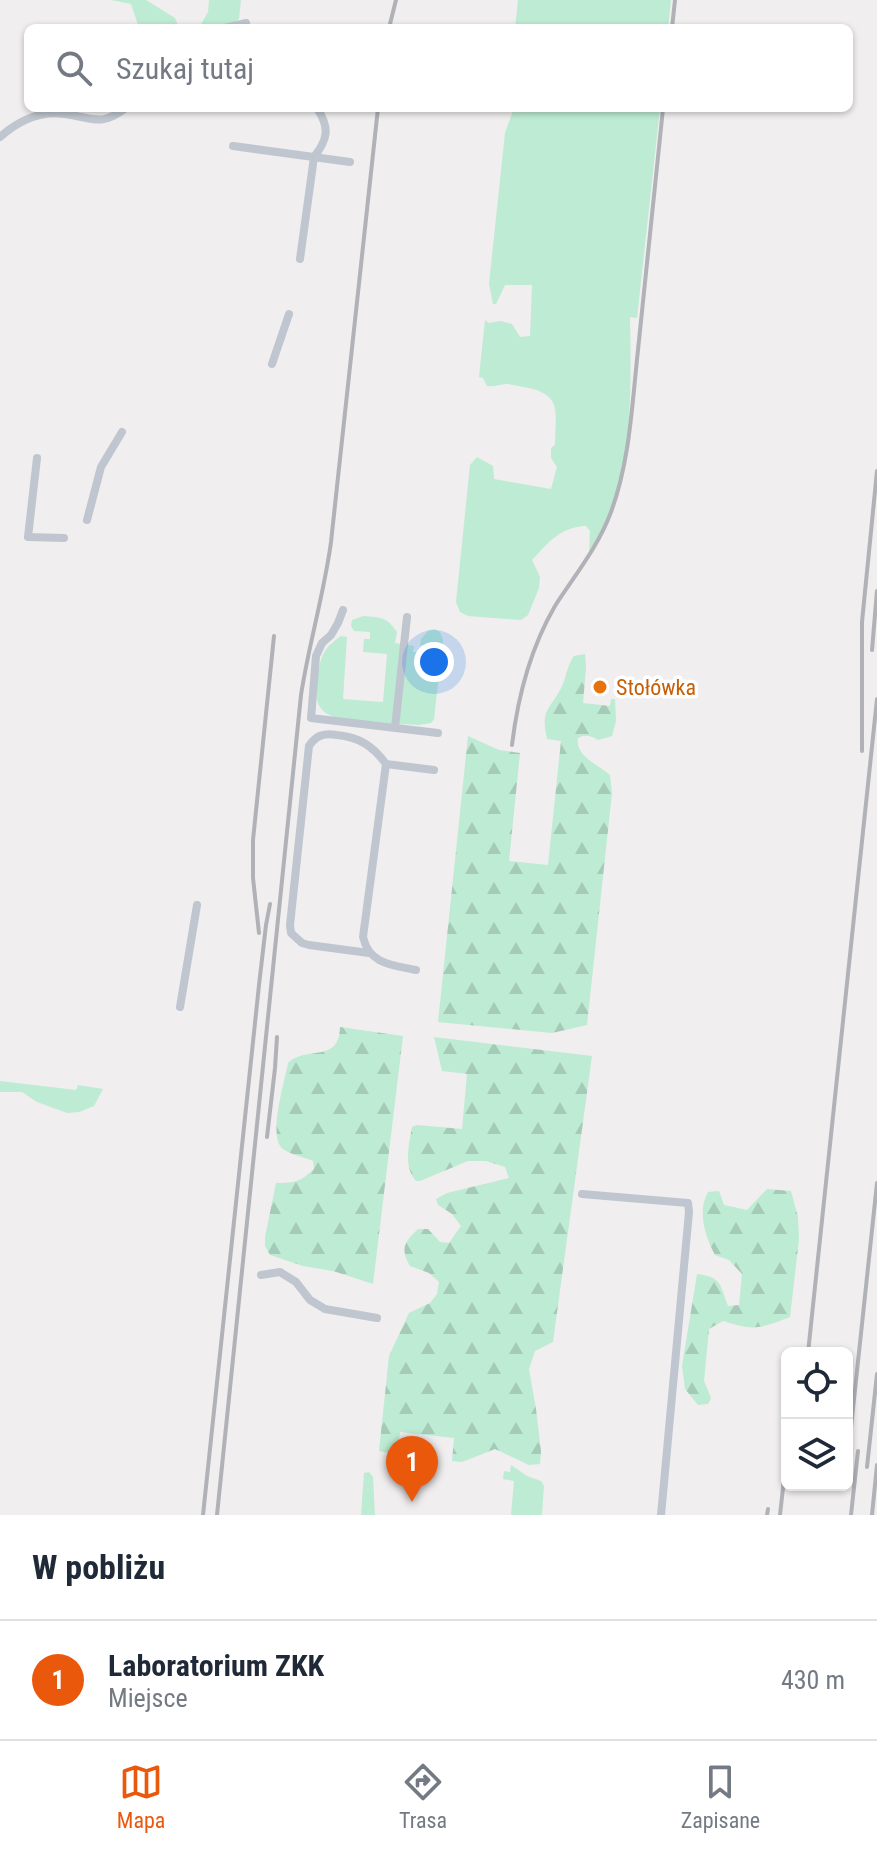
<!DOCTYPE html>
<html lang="pl">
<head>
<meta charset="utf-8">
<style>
  body { margin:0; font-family:"Roboto Condensed",sans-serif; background:#f2f2f3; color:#1f2937 }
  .controls { position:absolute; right:24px; bottom:24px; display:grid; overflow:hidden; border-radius:12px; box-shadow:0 2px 6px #0004 }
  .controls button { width:72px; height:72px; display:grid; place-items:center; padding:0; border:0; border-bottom:2px solid #e0e1e3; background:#fff; color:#1f2937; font:40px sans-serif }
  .you { position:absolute; left:434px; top:662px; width:28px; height:28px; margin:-20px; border:6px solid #fff; border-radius:50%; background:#1a73e8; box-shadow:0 0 0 12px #1a73e833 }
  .badge { display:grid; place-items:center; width:52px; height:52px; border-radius:50%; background:#ea580c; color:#fff; font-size:26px; font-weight:700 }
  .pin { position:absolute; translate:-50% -66px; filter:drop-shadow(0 2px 4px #0008) }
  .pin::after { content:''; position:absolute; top:42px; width:28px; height:24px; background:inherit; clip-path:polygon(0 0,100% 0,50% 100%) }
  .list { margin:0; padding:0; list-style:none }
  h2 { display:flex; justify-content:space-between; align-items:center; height:104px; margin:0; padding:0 32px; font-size:34px }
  h2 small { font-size:26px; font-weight:400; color:#747a83 }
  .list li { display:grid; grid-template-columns:52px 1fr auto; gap:24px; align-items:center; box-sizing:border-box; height:120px; padding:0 32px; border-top:2px solid #e0e1e3 }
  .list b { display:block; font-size:30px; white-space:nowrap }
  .list p { margin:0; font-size:26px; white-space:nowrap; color:#747a83 }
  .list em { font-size:26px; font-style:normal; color:#747a83 }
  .icon { flex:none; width:44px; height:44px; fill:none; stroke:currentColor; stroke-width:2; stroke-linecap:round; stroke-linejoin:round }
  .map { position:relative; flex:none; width:877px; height:1515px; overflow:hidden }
  .search { position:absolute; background:#fff; box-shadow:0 2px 6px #0004; left:24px; right:24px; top:24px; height:88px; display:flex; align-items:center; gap:20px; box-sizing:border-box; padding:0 28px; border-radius:12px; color:#747a83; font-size:30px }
  .sheet { height:224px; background:#fff }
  nav { display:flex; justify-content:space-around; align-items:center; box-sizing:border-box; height:112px; border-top:2px solid #e0e1e3; background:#fff; font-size:22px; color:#747a83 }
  nav a { display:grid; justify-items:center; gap:4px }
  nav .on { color:#ea580c }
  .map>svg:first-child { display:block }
</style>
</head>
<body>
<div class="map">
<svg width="877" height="1515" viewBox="0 0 877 1515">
  <defs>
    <pattern id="forest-firs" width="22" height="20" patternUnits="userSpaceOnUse" patternTransform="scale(2)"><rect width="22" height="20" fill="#beebd4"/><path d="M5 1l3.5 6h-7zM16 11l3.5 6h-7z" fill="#a5cbb8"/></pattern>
  </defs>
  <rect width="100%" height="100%" fill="#f0eeee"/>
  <!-- green -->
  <path fill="#beebd4" d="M111,0H146L175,18L179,28H139L131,4Z
    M209,0H241L239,19C227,29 223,23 210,26C207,27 203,28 199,28L208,12Z
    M518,0H671L668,28H515Z
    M514,108H660L637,318L630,317C631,369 632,421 622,473C616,501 603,528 589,553L590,531L586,526C560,527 549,542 532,560L540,577L539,588L528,615L521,620L468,616L460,612L456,602L470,465L477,457L493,466L494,479L551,489L557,467L551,458V448L555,445C555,413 564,394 524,387C519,386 511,384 505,384C498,385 494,387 487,386L483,378L479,377L485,320L489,323L500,321L512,324L520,337L530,336L532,285H505L496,304H493L489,284L505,133Z
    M363,616C381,618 386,616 397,632L395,643L414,646L413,652L425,653L426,646L420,645L421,639L429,630L435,629L440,632L443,640L434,719L431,723L419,725C402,724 385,723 368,721C336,719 310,719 317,678C321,657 322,649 341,636L347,637L343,699L383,702L387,654L363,652L364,639H370V632L354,631L351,626L352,620Z
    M0,1081L76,1090L78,1085L103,1089L94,1106L79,1112L67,1113L37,1102L22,1092H0Z
    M511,1465L527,1476L541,1481L544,1486L542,1515H511L514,1481L503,1479L504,1471L510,1472Z
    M369,1472L373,1477L375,1515H361L364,1473Z"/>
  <!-- forest -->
  <path fill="url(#forest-firs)" d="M585,654L586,668L583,703L610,706L611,699H615L616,721L612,736L598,740C591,736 586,734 578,738C575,757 598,764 610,775L612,793L587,1025L552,1033L438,1022L468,736L499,750L520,753L509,861L548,865L561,741L547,739C540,708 550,711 562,686C567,675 567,666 574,656Z
    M340,1027L403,1036L373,1284L333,1271L303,1266L270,1255L265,1246V1237L276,1183C295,1183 300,1182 314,1169L313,1161C306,1158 289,1154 283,1149C267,1137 285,1081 288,1063C307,1045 339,1064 340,1027Z
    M434,1037L592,1056L553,1342L535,1351L529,1369L536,1409L541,1451L540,1464L529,1465L495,1449L462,1462L452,1461L454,1438L400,1432L397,1455L379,1451L389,1356L409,1313L430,1303L437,1294L439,1282L429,1273L410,1266C400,1249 404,1242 418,1229H428L440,1242L449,1243L461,1226L452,1214L438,1205L436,1199L447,1193L509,1178L505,1167L486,1161H468L420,1181H416C403,1167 409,1144 412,1127L417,1125L462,1129L467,1074L442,1071Z
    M767,1189L791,1191L798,1217L799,1239L790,1317C759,1329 754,1331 723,1321L709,1329L704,1381L711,1398L708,1404L698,1405L685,1389L682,1366L697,1274C722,1277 720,1285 728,1306L739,1305L742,1274L729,1260L715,1255C705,1236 697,1212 708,1192L719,1191L724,1205L747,1210Z"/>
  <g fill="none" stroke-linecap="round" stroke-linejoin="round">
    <!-- service -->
    <path stroke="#bfc6cf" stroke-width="8" d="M225,28L246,23
      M0,137C18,121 40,110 65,114C94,118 100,127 126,108
      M233,146L350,162
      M300,259L314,157C328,139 330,128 317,108H315
      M272,364L289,314
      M37,458L28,537L64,538
      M87,520L101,467L122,432
      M343,610L338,623L331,635L322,643L316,656L311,718L438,733
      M395,728L407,617
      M369,953L309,945L302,943L291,933L290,925L309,746C316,735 324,733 337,735C359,737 373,746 386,764
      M416,970C392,965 369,964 363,937L386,764L434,770
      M180,1007L197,905
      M582,1194L688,1203L689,1212L661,1515
      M261,1275L280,1272L296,1282L310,1300L325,1309L377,1318"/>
    <!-- rail -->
    <path stroke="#b0b2b8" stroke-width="4" d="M389,28L396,0
      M672,28L675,0
      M872,650L877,591
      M512,745C518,695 530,649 555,606C575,575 598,547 611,512C630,461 632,404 638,350C646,270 655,189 663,108
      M862,751V622L877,471
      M259,933L253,878V840L274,636
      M267,1137L275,1068L277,1037
      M808,1353L877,699
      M847,1465L877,1183
      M867,1467L877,1374
      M203,1515L259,985L266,925L270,904
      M217,1515L301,695C309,643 324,594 331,542L378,108
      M767,1515L768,1509
      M780,1515L787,1452
      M851,1515L858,1451
      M872,1515L877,1465"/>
  </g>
  <!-- markers -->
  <circle fill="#e8710a" stroke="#fff" stroke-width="3" cx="600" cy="687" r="8"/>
  <g text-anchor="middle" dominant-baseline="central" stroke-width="7" stroke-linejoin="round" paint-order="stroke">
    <!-- food labels -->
    <g font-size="22" fill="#c56008" stroke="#fff" text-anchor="start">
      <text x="616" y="687">Stołówka</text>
    </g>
  </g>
</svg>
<div class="controls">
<button><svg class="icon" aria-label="locate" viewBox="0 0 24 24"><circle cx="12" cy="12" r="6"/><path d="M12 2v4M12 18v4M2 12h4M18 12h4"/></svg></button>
<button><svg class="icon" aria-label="layers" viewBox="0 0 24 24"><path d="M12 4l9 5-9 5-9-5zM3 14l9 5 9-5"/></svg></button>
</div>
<div class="you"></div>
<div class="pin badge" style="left:412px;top:1502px">1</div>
<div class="search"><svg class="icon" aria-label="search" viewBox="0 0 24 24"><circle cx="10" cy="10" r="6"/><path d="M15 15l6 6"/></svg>Szukaj tutaj</div>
</div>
<section class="sheet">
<h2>W pobliżu<small></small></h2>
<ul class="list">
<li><span class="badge">1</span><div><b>Laboratorium ZKK</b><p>Miejsce</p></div><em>430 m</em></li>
</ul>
</section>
<nav>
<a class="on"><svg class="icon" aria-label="map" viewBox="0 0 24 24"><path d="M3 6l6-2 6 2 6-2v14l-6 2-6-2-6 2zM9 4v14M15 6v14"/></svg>Mapa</a>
<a><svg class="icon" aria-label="directions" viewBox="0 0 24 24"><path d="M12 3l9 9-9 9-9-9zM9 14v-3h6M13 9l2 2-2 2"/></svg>Trasa</a>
<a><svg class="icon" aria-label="saved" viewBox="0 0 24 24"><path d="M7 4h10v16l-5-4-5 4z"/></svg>Zapisane</a>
</nav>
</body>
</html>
